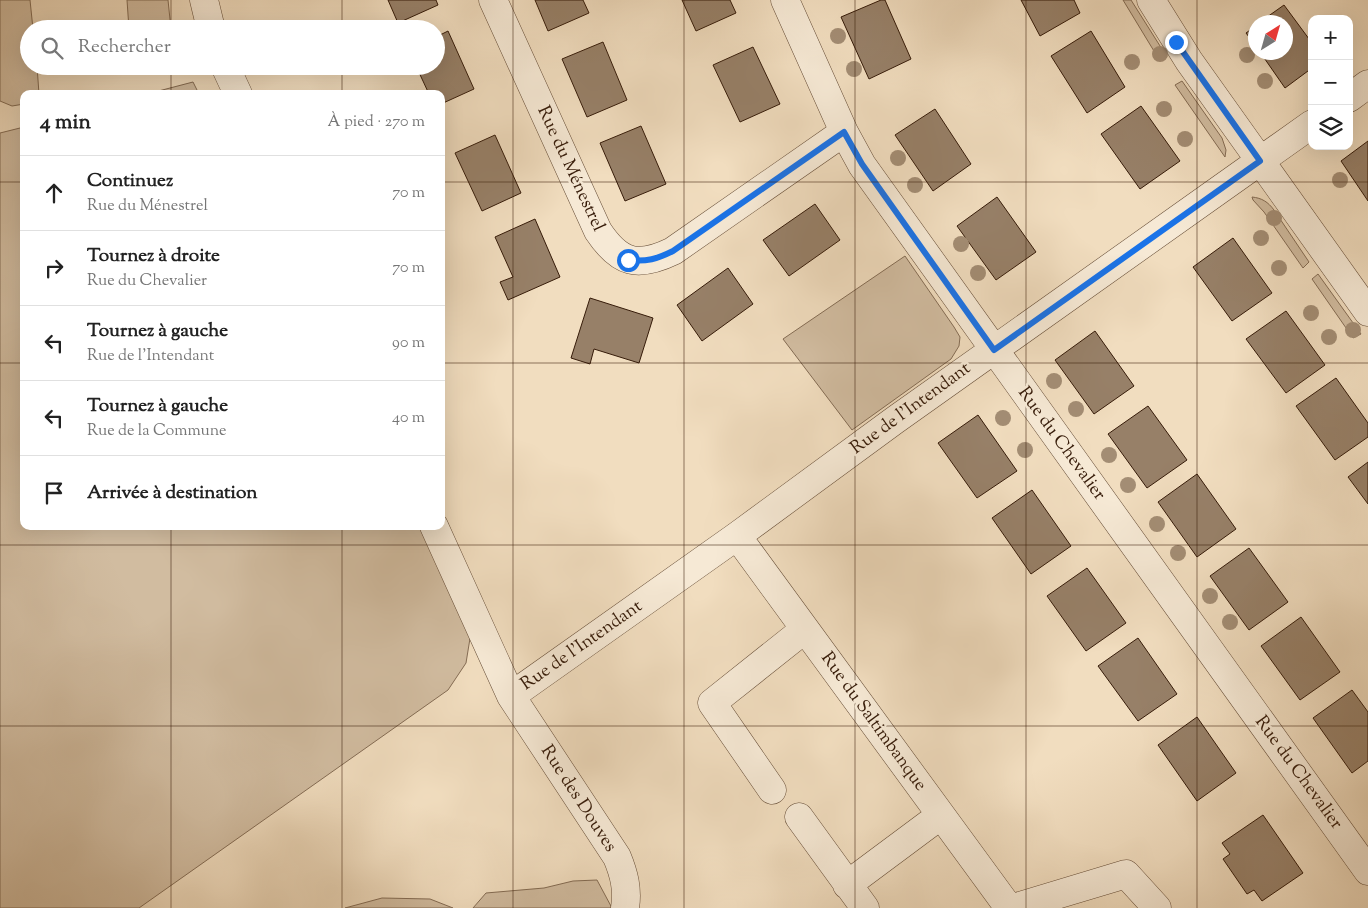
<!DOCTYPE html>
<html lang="fr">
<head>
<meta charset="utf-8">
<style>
  body { margin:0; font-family:"Sorts Mill Goudy",serif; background:#f2f2f2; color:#222 }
  .controls { position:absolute; right:15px; top:15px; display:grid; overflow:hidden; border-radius:10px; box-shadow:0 5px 20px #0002 }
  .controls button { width:45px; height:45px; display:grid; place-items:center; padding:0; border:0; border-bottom:1px solid #e0e0e0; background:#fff; color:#222; font:25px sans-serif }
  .compass { position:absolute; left:1248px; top:15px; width:45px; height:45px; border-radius:50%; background:#fff; box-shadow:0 5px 20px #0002; rotate:37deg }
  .stop { position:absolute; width:15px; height:15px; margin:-11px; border:4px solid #1a73e8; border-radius:50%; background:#fff }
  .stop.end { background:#1a73e8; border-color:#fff; box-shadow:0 1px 5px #0008 }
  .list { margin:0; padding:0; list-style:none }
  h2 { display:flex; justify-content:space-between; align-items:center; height:65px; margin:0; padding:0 20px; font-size:21px }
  h2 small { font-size:16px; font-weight:400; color:#767676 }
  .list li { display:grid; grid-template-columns:32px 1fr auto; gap:15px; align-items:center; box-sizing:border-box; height:75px; padding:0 20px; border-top:1px solid #e0e0e0 }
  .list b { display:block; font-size:19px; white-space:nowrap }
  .list p { margin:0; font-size:16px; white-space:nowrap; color:#767676 }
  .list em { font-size:16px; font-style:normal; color:#767676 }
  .icon { flex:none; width:28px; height:28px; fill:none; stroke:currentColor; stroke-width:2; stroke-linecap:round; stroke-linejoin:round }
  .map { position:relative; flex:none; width:1368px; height:908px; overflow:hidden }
  .search { position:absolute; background:#fff; box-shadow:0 5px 20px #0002; left:20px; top:20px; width:425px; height:55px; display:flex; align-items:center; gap:12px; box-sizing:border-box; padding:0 18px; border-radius:28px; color:#767676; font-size:19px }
  .panel { position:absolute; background:#fff; box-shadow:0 5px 20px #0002; left:20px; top:90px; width:425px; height:440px; border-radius:10px }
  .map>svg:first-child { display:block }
</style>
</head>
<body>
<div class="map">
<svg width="1368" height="908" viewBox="0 0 1368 908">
  <rect width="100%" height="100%" fill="#f1ddbf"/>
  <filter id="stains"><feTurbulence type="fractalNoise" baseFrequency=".004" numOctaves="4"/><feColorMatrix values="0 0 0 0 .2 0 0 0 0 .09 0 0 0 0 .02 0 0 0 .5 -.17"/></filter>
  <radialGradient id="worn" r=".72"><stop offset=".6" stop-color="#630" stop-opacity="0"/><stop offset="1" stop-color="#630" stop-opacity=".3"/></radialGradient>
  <!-- green -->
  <path fill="#d1bca0" stroke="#846c54" d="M0,0H30L33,29H29V66H37L39,94H24V104L12,106L0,101Z
    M127,0H168L171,29H129Z
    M1123,0H1131L1167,57L1160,61Z
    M1182,81L1222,138L1226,150L1225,157L1175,85Z
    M193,82L199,94H147Z
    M24,127V526H421L472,626L466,663L448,690L139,908H0V133Z
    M1252,197C1262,198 1268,202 1274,210L1309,262L1303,268L1264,212L1253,200Z
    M905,256L954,327L960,337L959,346L951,359L852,430L783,339Z
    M1318,274L1361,334L1353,338L1312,279Z
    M597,880L612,908H473L486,893L544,888L573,881Z
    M382,898L430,899L453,908H345Z"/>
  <!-- building -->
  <path fill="#978068" stroke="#361b09" d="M388,0H436L438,5L398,23Z
    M535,0H583L589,13L548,31Z
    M682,0H730L736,13L696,31Z
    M881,0H885L911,59L869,79L841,17Z
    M1021,0H1074L1080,13L1040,36Z
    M1284,5L1312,43V68L1285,88L1260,52H1286V22H1260Z
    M1256,26V46L1246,33Z
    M448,31L474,89L441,104V94H429L416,66H436V37Z
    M1091,31L1125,87L1087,113L1051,56Z
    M603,42L627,100L587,117L562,59Z
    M753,47L780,104L740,122L713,65Z
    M1141,106L1180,161L1140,189L1101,134Z
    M935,109L971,164L933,191L895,135Z
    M641,126L666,184L625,201L600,143Z
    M495,135L521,193L482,211L455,153Z
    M1368,141V201L1341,161Z
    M997,197L1036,252L996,280L957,226Z
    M815,204L840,240L789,276L763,240Z
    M535,219L560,277L508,300L500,282L513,277L495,237Z
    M1233,238L1272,293L1232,321L1193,267Z
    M728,268L753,304L702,341L677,305Z
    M590,298L653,318L639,363L594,349L590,364L571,358Z
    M1286,311L1325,365L1286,393L1246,339Z
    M1095,331L1134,386L1094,414L1055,360Z
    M1336,378L1368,423V437L1335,460L1296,406Z
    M1148,406L1187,460L1147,488L1108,434Z
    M978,415L1017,471L977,498L938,443Z
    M1368,462V504L1348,477Z
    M1197,474L1236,529L1197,557L1158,502Z
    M1032,490L1071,546L1031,574L992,518Z
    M1249,548L1288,602L1249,630L1210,576Z
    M1087,568L1126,623L1086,651L1047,596Z
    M1301,617L1340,672L1300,700L1261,646Z
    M1138,638L1177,694L1138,721L1098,666Z
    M1352,690L1368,712V761L1352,773L1313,718Z
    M1197,717L1236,773L1197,801L1158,745Z
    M1263,815L1303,873L1262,901L1254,890L1247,894L1223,859L1230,854L1222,843Z"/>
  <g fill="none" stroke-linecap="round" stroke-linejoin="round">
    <defs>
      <path id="minor" d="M204,0L211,29
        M493,0L598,231C620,264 638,268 673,251L844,132
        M785,0L844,132L862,165L1368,871
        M1151,0L1189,61L1368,312
        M225,66L238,94
        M1349,98L1368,84
        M434,526L511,696L617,857C624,874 628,889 625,908
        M737,536L1009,908
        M511,696L737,536L895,420L1312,124
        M772,790L712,703L805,629
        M799,817L865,908
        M847,885L941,815
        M1013,908L1126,874L1157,908"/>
    </defs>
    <!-- minor casing -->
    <use href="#minor" stroke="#654c36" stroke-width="29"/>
    <!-- minor -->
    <use href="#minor" stroke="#f6e9d5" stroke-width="28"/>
  </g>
  <!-- trees -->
  <g fill="#a38d74">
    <circle cx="838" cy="36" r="8"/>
    <circle cx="1160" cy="54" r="8"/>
    <circle cx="1247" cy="55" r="8"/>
    <circle cx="1132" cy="62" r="8"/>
    <circle cx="854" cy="69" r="8"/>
    <circle cx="1265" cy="81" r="8"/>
    <circle cx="1164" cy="109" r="8"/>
    <circle cx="1185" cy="139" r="8"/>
    <circle cx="898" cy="158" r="8"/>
    <circle cx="1340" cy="180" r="8"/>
    <circle cx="915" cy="185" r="8"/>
    <circle cx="1274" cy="218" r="8"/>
    <circle cx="1261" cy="238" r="8"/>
    <circle cx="961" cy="244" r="8"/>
    <circle cx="1279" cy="268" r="8"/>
    <circle cx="978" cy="273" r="8"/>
    <circle cx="1311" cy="313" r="8"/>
    <circle cx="1353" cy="330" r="8"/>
    <circle cx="1329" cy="337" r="8"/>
    <circle cx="1054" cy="381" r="8"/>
    <circle cx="1076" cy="409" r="8"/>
    <circle cx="1003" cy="418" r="8"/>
    <circle cx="1025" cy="450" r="8"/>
    <circle cx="1109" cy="455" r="8"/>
    <circle cx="1128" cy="485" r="8"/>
    <circle cx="1157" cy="524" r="8"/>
    <circle cx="1178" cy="553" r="8"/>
    <circle cx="1210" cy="596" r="8"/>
    <circle cx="1230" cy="622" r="8"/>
  </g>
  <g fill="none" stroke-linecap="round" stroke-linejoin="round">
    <!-- route -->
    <path stroke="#1a73e8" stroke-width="6" d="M628,260C647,262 657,259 673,251L844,132L862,164L994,350L1260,161L1176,42"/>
  </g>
  <!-- grid -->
  <path fill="none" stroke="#361b09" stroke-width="1" stroke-opacity="0.55" d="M171,0V29M342,0V29M513,0V908M684,0V908M855,0V908M1026,0V908M1197,0V908M171,66V94M342,66V94M0,182H24M441,182H1368M0,363H24M441,363H1368M171,526V908M342,526V908M0,545H1368M0,726H1368"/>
  <g text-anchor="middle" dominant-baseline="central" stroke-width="5" stroke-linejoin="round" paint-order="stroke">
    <!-- street labels -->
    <g font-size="18" fill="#361b09" stroke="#f6e9d5">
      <text transform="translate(570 169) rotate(65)">Rue du Ménestrel</text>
      <text transform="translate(911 409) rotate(-36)">Rue de l'Intendant</text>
      <text transform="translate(1061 444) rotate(54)">Rue du Chevalier</text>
      <text transform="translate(582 646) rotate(-35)">Rue de l'Intendant</text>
      <text transform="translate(873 722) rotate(54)">Rue du Saltimbanque</text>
      <text transform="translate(1298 773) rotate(54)">Rue du Chevalier</text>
      <text transform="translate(578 799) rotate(57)">Rue des Douves</text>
    </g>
  </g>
  <rect width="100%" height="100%" filter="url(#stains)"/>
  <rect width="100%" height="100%" fill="url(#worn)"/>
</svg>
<div class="controls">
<button>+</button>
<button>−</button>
<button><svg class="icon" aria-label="layers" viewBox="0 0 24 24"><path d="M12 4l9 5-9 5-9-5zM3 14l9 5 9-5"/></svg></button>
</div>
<svg class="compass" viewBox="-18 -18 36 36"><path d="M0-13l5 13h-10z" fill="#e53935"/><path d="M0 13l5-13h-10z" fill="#767676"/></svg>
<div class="stop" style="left:628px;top:260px"></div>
<div class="stop end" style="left:1176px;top:42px"></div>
<div class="search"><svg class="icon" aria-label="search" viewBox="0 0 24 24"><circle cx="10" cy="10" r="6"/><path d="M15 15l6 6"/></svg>Rechercher</div>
<section class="panel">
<h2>4 min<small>À pied · 270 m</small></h2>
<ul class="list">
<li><svg class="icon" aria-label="ahead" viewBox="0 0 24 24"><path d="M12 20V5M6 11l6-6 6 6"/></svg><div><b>Continuez</b><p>Rue du Ménestrel</p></div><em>70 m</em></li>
<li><svg class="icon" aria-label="right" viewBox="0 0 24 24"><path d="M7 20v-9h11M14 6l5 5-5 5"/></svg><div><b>Tournez à droite</b><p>Rue du Chevalier</p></div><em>70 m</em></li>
<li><svg class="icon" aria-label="left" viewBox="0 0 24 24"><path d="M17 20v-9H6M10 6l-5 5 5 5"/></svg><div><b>Tournez à gauche</b><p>Rue de l'Intendant</p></div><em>90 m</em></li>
<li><svg class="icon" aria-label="left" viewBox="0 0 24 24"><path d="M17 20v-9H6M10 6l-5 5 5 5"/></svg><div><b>Tournez à gauche</b><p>Rue de la Commune</p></div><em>40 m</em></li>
<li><svg class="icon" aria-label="arrive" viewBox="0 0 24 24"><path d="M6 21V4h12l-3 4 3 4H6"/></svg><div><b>Arrivée à destination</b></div></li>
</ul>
</section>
</div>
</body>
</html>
